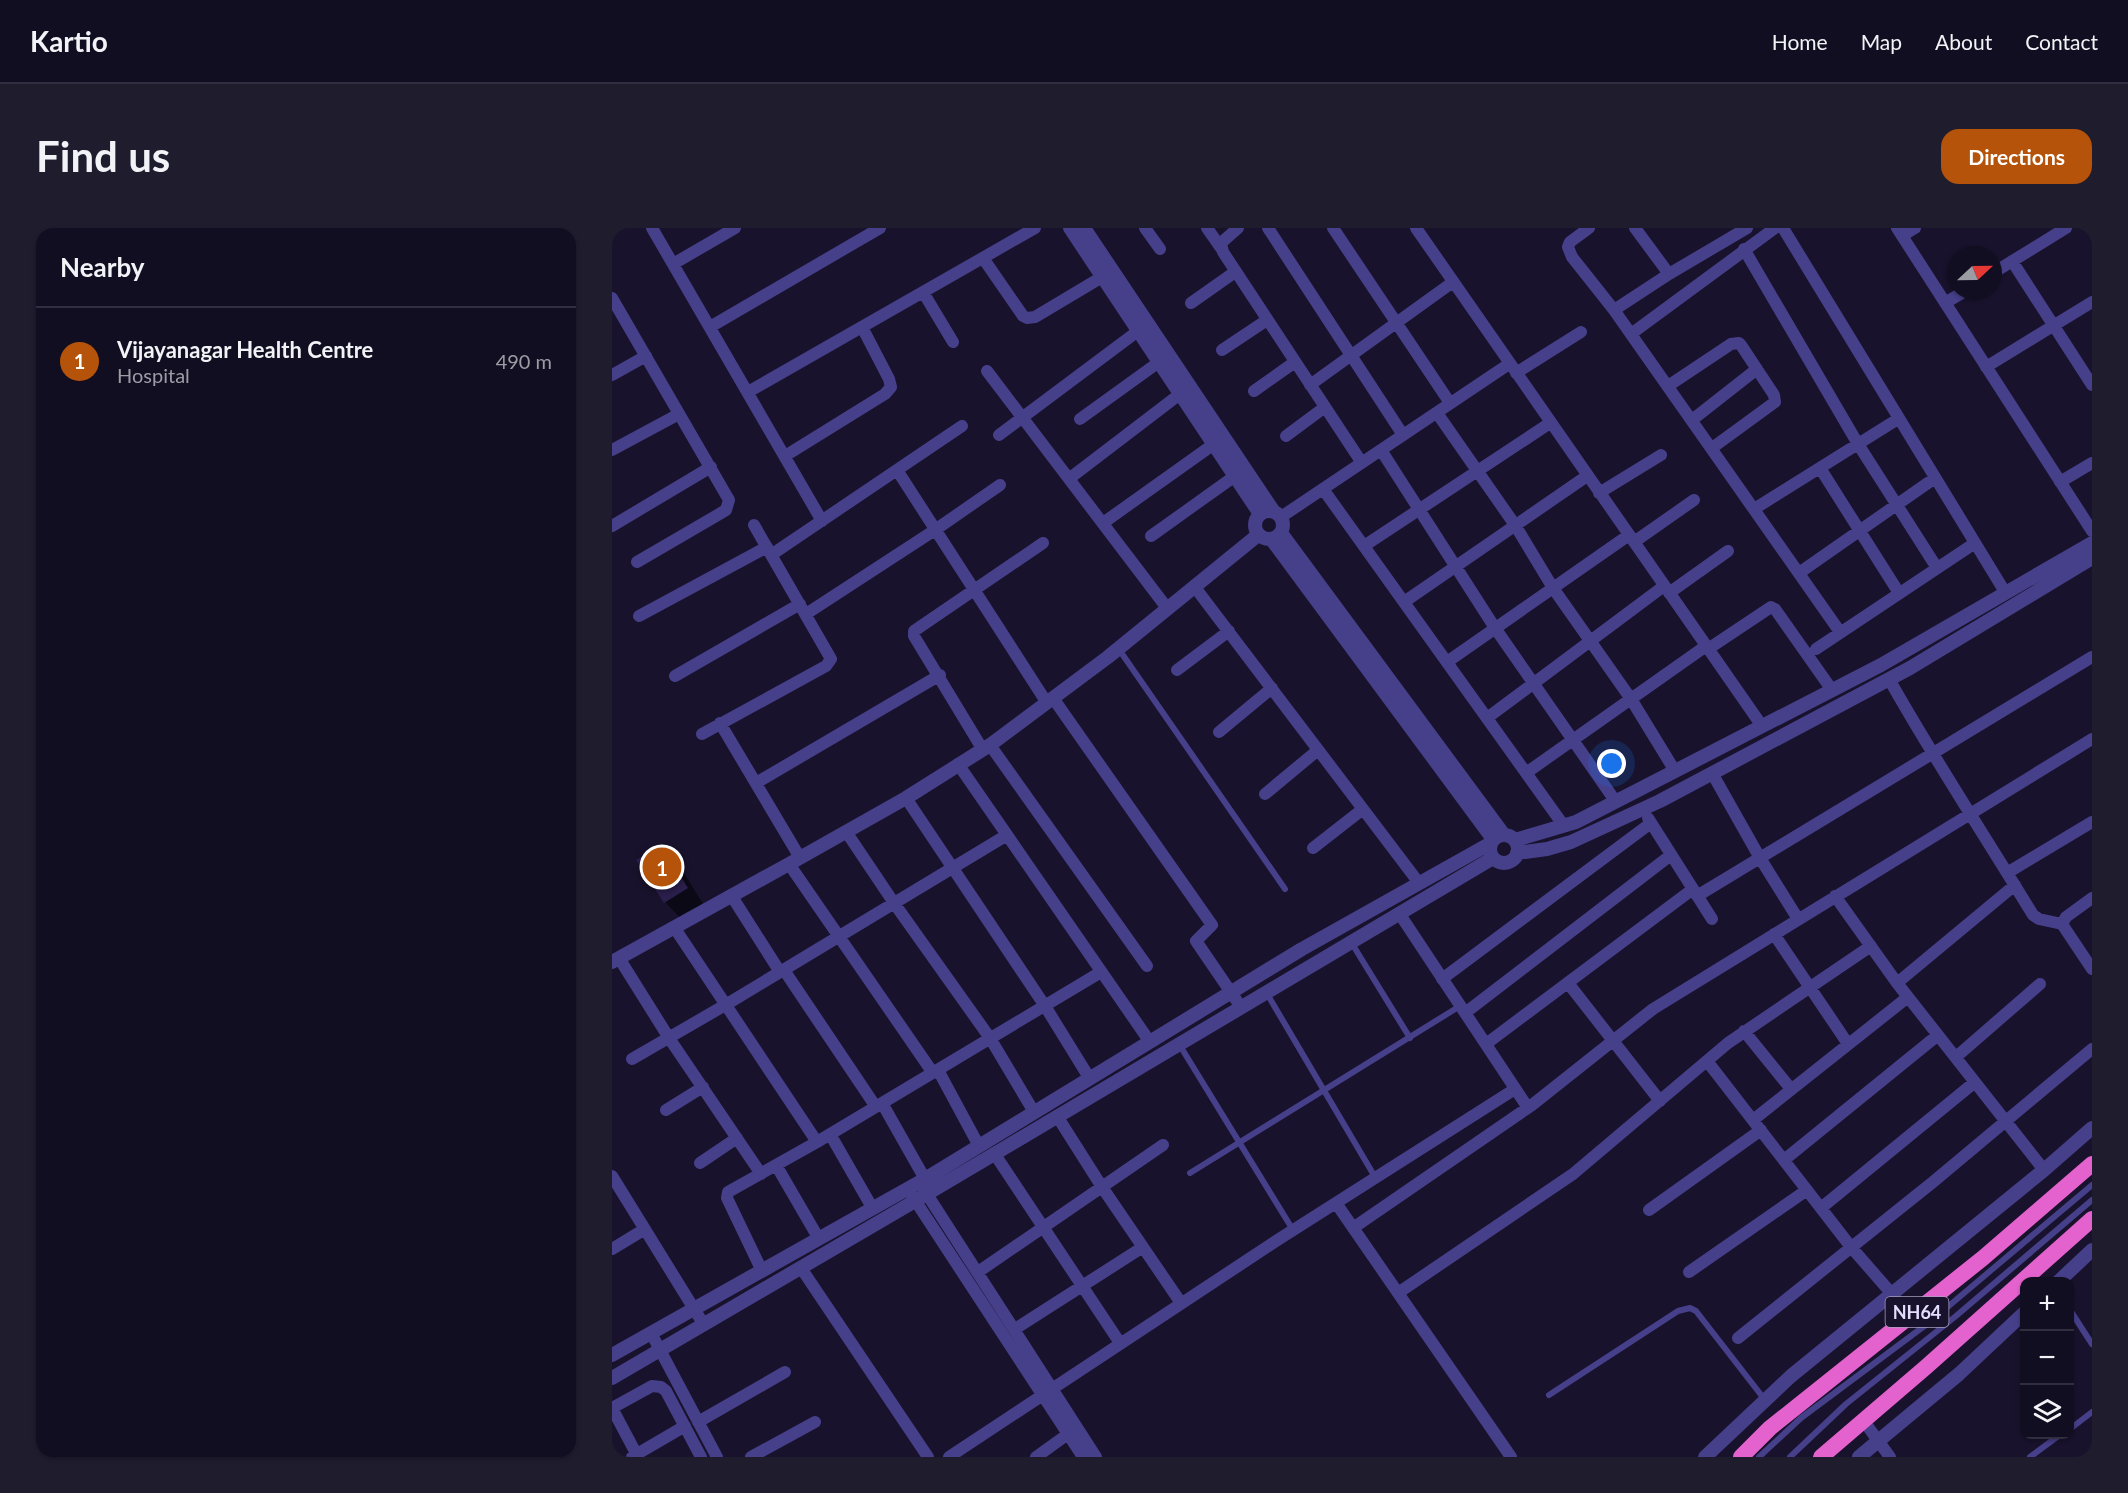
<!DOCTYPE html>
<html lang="en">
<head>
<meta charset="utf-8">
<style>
  body { margin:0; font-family:Lato,sans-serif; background:#1f1c2e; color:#f1f3f6 }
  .controls { position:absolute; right:18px; bottom:18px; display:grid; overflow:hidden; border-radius:12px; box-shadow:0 2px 4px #0004 }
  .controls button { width:54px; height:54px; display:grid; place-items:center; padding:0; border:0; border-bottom:2px solid #312e3f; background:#120e21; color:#f1f3f6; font:30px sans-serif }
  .compass { position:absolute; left:1336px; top:18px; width:54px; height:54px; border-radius:50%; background:#120e21; box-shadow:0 2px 4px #0004; rotate:68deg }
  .you { position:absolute; left:1000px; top:536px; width:21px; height:21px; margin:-15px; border:4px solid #fff; border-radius:50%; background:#1a73e8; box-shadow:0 0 0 9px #1a73e833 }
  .badge { display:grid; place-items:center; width:39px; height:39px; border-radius:50%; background:#b45309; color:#fff; font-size:20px; font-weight:700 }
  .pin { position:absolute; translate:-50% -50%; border:3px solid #fff; box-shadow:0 2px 6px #0006 }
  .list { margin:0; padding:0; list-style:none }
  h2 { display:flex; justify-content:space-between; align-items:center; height:78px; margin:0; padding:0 24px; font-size:26px }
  h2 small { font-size:20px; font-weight:400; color:#9c9ca5 }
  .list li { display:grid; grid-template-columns:39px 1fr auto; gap:18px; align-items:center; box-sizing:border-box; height:108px; padding:0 24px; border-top:2px solid #312e3f }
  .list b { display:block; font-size:22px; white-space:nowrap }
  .list p { margin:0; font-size:20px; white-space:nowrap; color:#9c9ca5 }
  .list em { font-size:20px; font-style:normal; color:#9c9ca5 }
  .icon { flex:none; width:33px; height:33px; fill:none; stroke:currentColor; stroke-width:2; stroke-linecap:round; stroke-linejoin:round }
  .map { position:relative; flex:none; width:1480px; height:1229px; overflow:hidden; border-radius:18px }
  header { display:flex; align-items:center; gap:36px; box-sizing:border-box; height:84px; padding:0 30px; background:#120e21; border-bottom:2px solid #312e3f }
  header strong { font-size:28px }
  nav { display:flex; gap:33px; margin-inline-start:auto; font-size:21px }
  .intro { display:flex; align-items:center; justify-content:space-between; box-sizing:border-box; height:144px; padding:0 36px }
  h1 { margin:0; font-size:42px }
  .button { padding:15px 27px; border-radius:18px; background:#b45309; color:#fff; font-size:21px; font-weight:700 }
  main { display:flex; gap:36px; padding:0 36px }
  aside { flex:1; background:#120e21; border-radius:18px; box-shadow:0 2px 4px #0004 }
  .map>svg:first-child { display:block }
</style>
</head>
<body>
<header>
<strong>Kartio</strong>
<nav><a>Home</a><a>Map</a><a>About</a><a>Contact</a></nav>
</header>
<div class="intro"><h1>Find us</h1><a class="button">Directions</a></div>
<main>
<aside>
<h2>Nearby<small></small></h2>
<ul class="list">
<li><span class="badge">1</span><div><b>Vijayanagar Health Centre</b><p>Hospital</p></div><em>490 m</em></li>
</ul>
</aside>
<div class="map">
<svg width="1480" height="1229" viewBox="0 0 1480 1229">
  <rect width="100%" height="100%" fill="#18122c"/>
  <!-- shadow -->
  <path fill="#0007" d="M48,618L67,637L93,679L71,693L53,674Z"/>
  <!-- building -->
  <path fill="#2b1f4d" d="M48,617L76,660L52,675L24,632Z"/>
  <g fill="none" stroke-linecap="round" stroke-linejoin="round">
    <!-- service -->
    <path stroke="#463f8a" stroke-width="6" d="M506,420L673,661
      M739,714L798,810
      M654,764L763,949
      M567,816L681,1002
      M578,945L848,778
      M1458,1082L1480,1116
      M937,1167L1066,1083L1078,1080L1084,1083L1153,1172
      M1458,1201L1480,1184
      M1147,1229L1189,1190L1319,1093L1480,957
      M1178,1229L1234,1176L1344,1088L1480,972
      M1418,1229L1449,1206"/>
    <!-- minor -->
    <path stroke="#463f8a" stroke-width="12" d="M40,0L210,293
      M533,0L548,21
      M595,0L609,20
      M626,0L609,15L611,24L750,235
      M656,0L791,207
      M721,0L838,175
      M804,0L1150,498
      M977,0L958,14L956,19L960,29L1002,82L1228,404
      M1023,0L1057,46
      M1171,0L1393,364
      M1285,0L1480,303
      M1290,8L1303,0
      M1132,21L1246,216L1325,340
      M371,30L411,88L415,90L423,89L490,49
      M1400,33L1480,157
      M61,36L123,0
      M1381,45L1454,0
      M311,64L341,114
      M0,70L117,272L114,282L109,285L25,334
      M579,75L623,44
      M1333,75L1353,63
      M1002,82L1057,46L1135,0
      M98,99L268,0
      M1019,106L1163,0
      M610,122L655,92
      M1374,139L1480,74
      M375,143L555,380
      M904,145L969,104
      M0,147L34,128
      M698,157L841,54
      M1056,158L1119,116L1127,115L1129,117L1162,167L1163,174L1100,220
      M642,163L683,134
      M136,164L423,0
      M825,185L903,297L941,360L1019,471L1063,543
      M468,191L547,134
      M1080,192L1145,141
      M387,207L526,103
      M674,208L713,179
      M0,222L67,186
      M769,222L883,400L1004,574
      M173,228L273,166L279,159L277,151L250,99
      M1208,240L1287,365
      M285,242L435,475
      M458,250L568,166
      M1448,254L1480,235
      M711,261L952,598
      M987,265L1049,227
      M1142,281L1286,191
      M669,289L897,136
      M491,295L602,216
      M0,298L99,239
      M539,308L623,248
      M1022,314L1082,272
      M752,318L938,195
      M159,327L350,198
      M1187,345L1323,250
      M582,358L807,655
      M1057,365L1116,323
      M792,374L975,248
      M194,386L323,302L388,257
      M27,388L155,319
      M1096,421L1159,379L1163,381L1220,462
      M1204,421L1363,315
      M835,434L1017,307
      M565,442L617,403
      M63,448L188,376
      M1277,451C1322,531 1373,608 1421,687L1427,691L1450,696
      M441,470L600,697L584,713L629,779
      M875,490L1052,358
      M108,495L187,628
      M607,504L660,460
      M90,506L214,438L219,431L142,297
      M378,517L535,738
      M371,522L302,408V403L431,315
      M346,536L538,814
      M914,545L1094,418
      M1100,545L1148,630L1186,691
      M144,555L328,447
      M653,566L706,522
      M294,570L433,778L478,851
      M1036,590L1100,691
      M235,605L282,675L378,810L422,884
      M701,620L751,581
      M177,636L321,845
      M1395,645L1480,594
      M119,667L168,744
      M1085,668L1480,429
      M1223,668L1285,755L1432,942
      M1480,670L1454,689L1450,696L1480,741
      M787,685L916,880
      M62,699L205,914
      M1162,706L1236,816
      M7,730L57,810L149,946
      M172,742L264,879
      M830,751L1039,595
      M956,755L1048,873
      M1285,755L1403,657
      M853,785L1059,627
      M1132,803L1179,861
      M874,816L1081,661
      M1344,829L1428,756
      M20,831L115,776L395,607
      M1095,833L1239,1019L1280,1066
      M326,842L367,918
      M270,875L313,951
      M54,882L91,859
      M445,888L490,959L569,1075
      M1141,892L1296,769
      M218,906L261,981
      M382,925L508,1115
      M1172,932L1326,807
      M88,935L125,910
      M164,937L207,1011
      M0,948L92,1097
      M311,960L484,1229
      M299,966L471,1229
      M724,975L899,1229
      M1209,980L1363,854
      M1037,982L1149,902
      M741,1000L920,877L1041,781L1480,511
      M0,1021L33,1001
      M189,1040L316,1229
      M150,1043L115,970L116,964L205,914L489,744
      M366,1044L551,917
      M1077,1044L1195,962
      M786,1065L961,946L1116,815L1259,718
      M403,1101L531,1019
      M39,1105L105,1229
      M1126,1110L1321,954L1480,821
      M0,1180L40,1158L49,1159L54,1163L89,1229
      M0,1180L26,1229
      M1251,1192L1278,1229
      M86,1194L173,1144
      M20,1229L73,1198
      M139,1229L203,1194
      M337,1229L664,1013L903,861
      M424,1229L456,1206"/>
    <!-- tertiary -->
    <path stroke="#463f8a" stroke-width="14" d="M458,0L648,286
      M472,0L662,284
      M643 297a14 14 0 1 1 28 0a14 14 0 1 1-28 0Z
      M669,305L892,607
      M660,312L881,611
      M878 621a14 14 0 1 1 28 0a14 14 0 1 1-28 0Z
      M903,612L964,594L1269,437L1480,315
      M905,625L935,621L959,614L1048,573L1298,440L1480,330
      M0,734L177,636L294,570L378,517L496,429L646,307
      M1446,1054L1480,1022
      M0,1127L313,951L690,721L879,615
      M0,1150L303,973L881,630
      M1093,1229L1179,1148L1432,942L1480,900
      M1247,1229L1347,1146L1412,1085"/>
    <!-- trunk -->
    <path stroke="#e462cd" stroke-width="16" d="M1129,1229L1158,1200L1371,1030L1480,936
      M1209,1229L1314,1139L1480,991"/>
  </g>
  <g text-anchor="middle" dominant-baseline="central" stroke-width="5" stroke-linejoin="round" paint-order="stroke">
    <!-- shield labels -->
    <rect fill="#18122c" stroke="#a7a1bf" stroke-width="1.5" x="1273.5" y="1069" width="63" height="30" rx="4.5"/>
    <g font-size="18" font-weight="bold" fill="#e4defe">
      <text x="1305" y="1084">NH64</text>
    </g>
  </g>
</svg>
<div class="controls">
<button>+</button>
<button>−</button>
<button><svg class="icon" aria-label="layers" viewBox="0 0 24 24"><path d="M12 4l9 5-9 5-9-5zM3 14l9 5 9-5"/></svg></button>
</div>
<svg class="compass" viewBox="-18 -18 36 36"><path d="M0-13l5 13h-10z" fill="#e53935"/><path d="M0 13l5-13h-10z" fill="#9c9ca5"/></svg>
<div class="you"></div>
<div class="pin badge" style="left:50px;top:639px">1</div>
</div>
</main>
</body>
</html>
